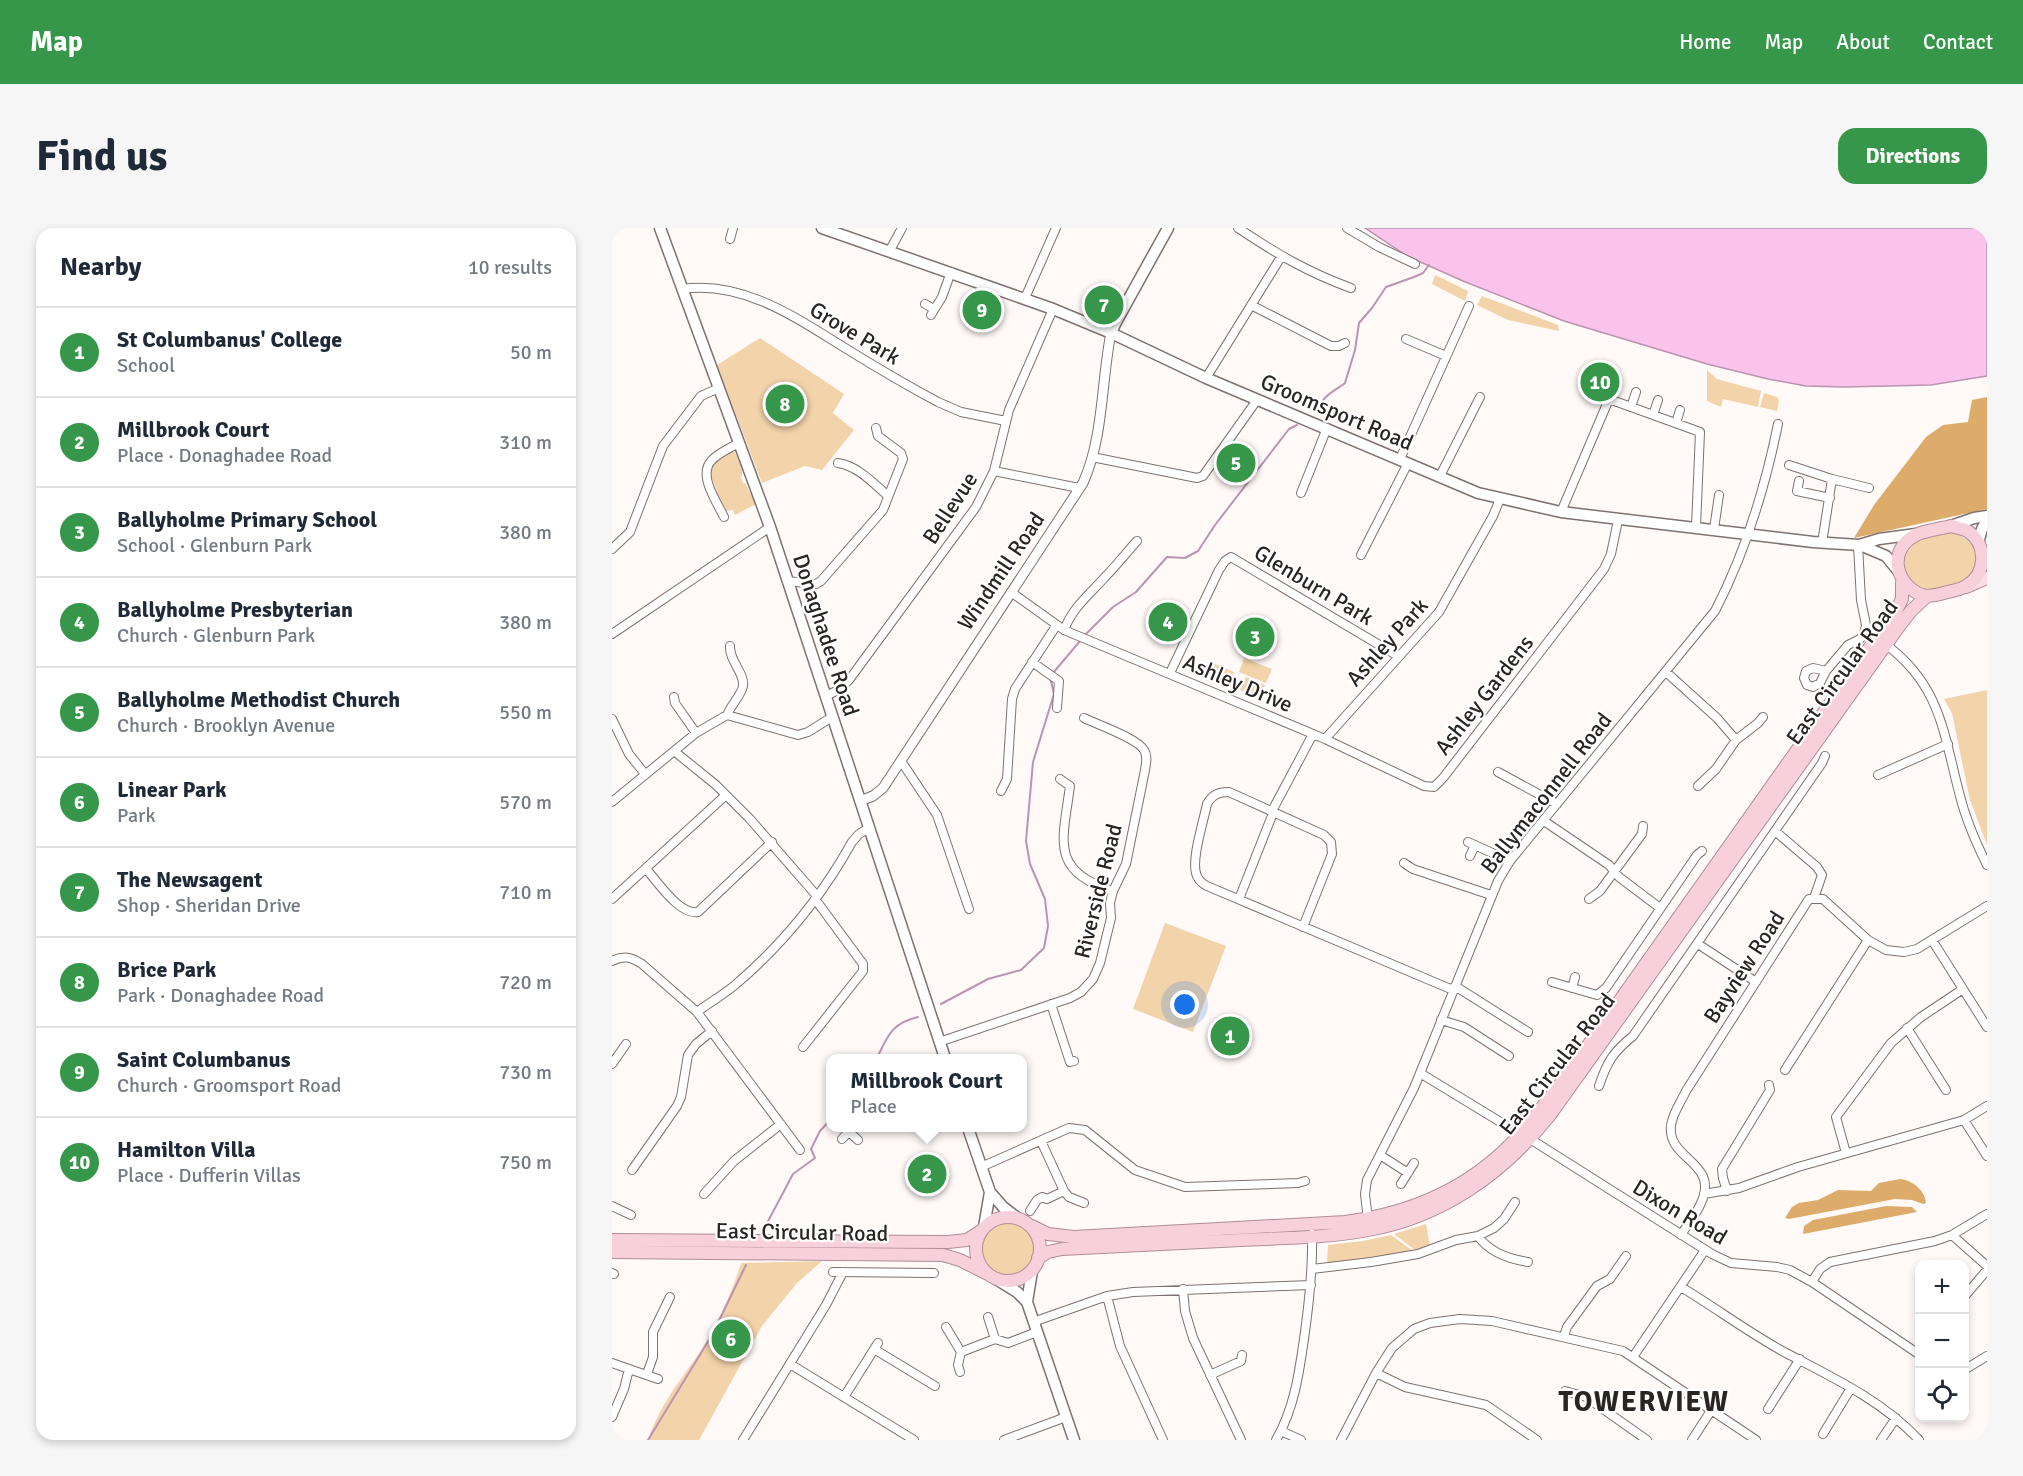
<!DOCTYPE html>
<html lang="en">
<head>
<meta charset="utf-8">
<style>
  body { margin:0; font-family:Signika,sans-serif; background:#f6f6f7; color:#1f2937 }
  .controls { position:absolute; right:18px; bottom:18px; display:grid; overflow:hidden; border-radius:12px; box-shadow:0 3px 9px #0003 }
  .controls button { width:54px; height:54px; display:grid; place-items:center; padding:0; border:0; border-bottom:2px solid #e0e1e3; background:#fff; color:#1f2937; font:30px sans-serif }
  .you { position:absolute; left:573px; top:777px; width:21px; height:21px; margin:-15px; border:4px solid #fff; border-radius:50%; background:#1a73e8; box-shadow:0 0 0 9px #1a73e833 }
  .badge { display:grid; place-items:center; width:39px; height:39px; border-radius:50%; background:#369649; color:#fff; font-size:20px; font-weight:700 }
  .pin { position:absolute; translate:-50% -50%; border:3px solid #fff; box-shadow:0 2px 6px #0006 }
  .popup { position:absolute; left:214px; top:826px; width:201px; height:78px; box-sizing:border-box; display:grid; place-content:center; border-radius:12px; background:#fff; filter:drop-shadow(0 2px 4px #0005); font-size:20px; white-space:nowrap; color:#747a83 }
  .popup b { font-size:22px; color:#1f2937 }
  .popup::after { content:''; position:absolute; left:50%; top:100%; margin-left:-12px; border:12px solid transparent; border-top-color:#fff }
  .list { margin:0; padding:0; list-style:none }
  h2 { display:flex; justify-content:space-between; align-items:center; height:78px; margin:0; padding:0 24px; font-size:26px }
  h2 small { font-size:20px; font-weight:400; color:#747a83 }
  .list li { display:grid; grid-template-columns:39px 1fr auto; gap:18px; align-items:center; box-sizing:border-box; height:90px; padding:0 24px; border-top:2px solid #e0e1e3 }
  .list b { display:block; font-size:22px; white-space:nowrap }
  .list p { margin:0; font-size:20px; white-space:nowrap; color:#747a83 }
  .list em { font-size:20px; font-style:normal; color:#747a83 }
  .icon { flex:none; width:33px; height:33px; fill:none; stroke:currentColor; stroke-width:2; stroke-linecap:round; stroke-linejoin:round }
  .map { position:relative; flex:none; width:1375px; height:1212px; overflow:hidden; border-radius:18px }
  header { display:flex; align-items:center; gap:36px; box-sizing:border-box; height:84px; padding:0 30px; background:#369649; color:#fff }
  header strong { font-size:28px }
  nav { display:flex; gap:33px; margin-inline-start:auto; font-size:21px }
  .intro { display:flex; align-items:center; justify-content:space-between; box-sizing:border-box; height:144px; padding:0 36px }
  h1 { margin:0; font-size:42px }
  .button { padding:15px 27px; border-radius:18px; background:#369649; color:#fff; font-size:21px; font-weight:700 }
  main { display:flex; gap:36px; padding:0 36px }
  aside { flex:1; background:#fff; border-radius:18px; box-shadow:0 3px 9px #0003 }
  .map>svg:first-child { display:block }
</style>
</head>
<body>
<header>
<strong>Map</strong>
<nav><a>Home</a><a>Map</a><a>About</a><a>Contact</a></nav>
</header>
<div class="intro"><h1>Find us</h1><a class="button">Directions</a></div>
<main>
<aside>
<h2>Nearby<small>10 results</small></h2>
<ul class="list">
<li><span class="badge">1</span><div><b>St Columbanus' College</b><p>School</p></div><em>50 m</em></li>
<li><span class="badge">2</span><div><b>Millbrook Court</b><p>Place · Donaghadee Road</p></div><em>310 m</em></li>
<li><span class="badge">3</span><div><b>Ballyholme Primary School</b><p>School · Glenburn Park</p></div><em>380 m</em></li>
<li><span class="badge">4</span><div><b>Ballyholme Presbyterian</b><p>Church · Glenburn Park</p></div><em>380 m</em></li>
<li><span class="badge">5</span><div><b>Ballyholme Methodist Church</b><p>Church · Brooklyn Avenue</p></div><em>550 m</em></li>
<li><span class="badge">6</span><div><b>Linear Park</b><p>Park</p></div><em>570 m</em></li>
<li><span class="badge">7</span><div><b>The Newsagent</b><p>Shop · Sheridan Drive</p></div><em>710 m</em></li>
<li><span class="badge">8</span><div><b>Brice Park</b><p>Park · Donaghadee Road</p></div><em>720 m</em></li>
<li><span class="badge">9</span><div><b>Saint Columbanus</b><p>Church · Groomsport Road</p></div><em>730 m</em></li>
<li><span class="badge">10</span><div><b>Hamilton Villa</b><p>Place · Dufferin Villas</p></div><em>750 m</em></li>
</ul>
</aside>
<div class="map">
<svg width="1375" height="1212" viewBox="0 0 1375 1212">
  <rect width="100%" height="100%" fill="#fff9f8"/>
  <!-- green -->
  <path fill="#f2d3aa" d="M823,47L856,63L853,73L820,56Z
    M870,68L946,97L947,103L896,92L865,77Z
    M148,110L232,166L221,185L242,202L210,242L193,238L150,255L105,137Z
    M1095,142L1105,151L1149,163L1146,179L1111,171L1109,179L1095,173Z
    M1152,165L1165,169L1167,173L1165,183L1148,179Z
    M118,223L123,224L130,241V248L129,249L131,255H133L144,276L123,287L121,282L114,283L111,279L98,245L103,232Z
    M1337,304C1357,307 1375,327 1359,347C1351,357 1327,362 1316,361C1293,358 1285,330 1301,315C1310,307 1326,306 1337,304Z
    M632,430L660,441L654,455L627,444Z
    M603,436L622,444L616,458L598,451Z
    M634,449L653,457L648,470L628,462Z
    M1375,462V617L1358,572L1340,485L1332,471Z
    M553,695L614,718L581,804L521,781Z
    M370 1021a26 26 0 1 1 52 0a26 26 0 1 1-52 0Z
    M814,996L818,1018L804,1023L782,1006Z
    M779,1007L801,1023L765,1031L715,1037L716,1017L751,1013Z
    M210,1033L185,1055L150,1098L87,1212H36C47,1178 68,1153 88,1124C105,1097 120,1065 129,1035Z"/>
  <!-- forest -->
  <path fill="#ddac6b" d="M1375,169V281L1242,310L1262,277L1314,209L1331,197L1356,194L1360,172Z
    M1288,951C1300,952 1313,962 1314,975L1311,976L1300,972L1283,971L1177,991L1173,990L1180,979L1187,975L1206,972L1226,962L1259,963L1267,955Z
    M1274,978L1300,979L1305,984L1191,1006L1192,998L1201,992Z"/>
  <!-- water -->
  <path fill="#f9c3eb" stroke="#bb94af" stroke-width="1.5" d="M753,0H1375V148L1319,157L1232,159L1194,158L1156,151L1095,136L952,93L851,53L795,28Z"/>
  <g fill="none" stroke-linecap="round" stroke-linejoin="round">
    <!-- stream -->
    <path stroke="#bb94af" stroke-width="2" d="M709,186C705,169 722,164 733,155L743,122L747,95L760,80L774,59L802,49L811,45L817,37
      M472,408L501,379L524,364L555,329L573,330L586,323L603,297L677,201L685,197
      M441,445L468,413
      M329,776L376,751L409,742L432,720L436,698L433,671L418,636L414,613L421,534L442,466L438,449
      M265,830C276,807 280,795 306,789
      M154,997L181,946L203,930L199,921L208,903L219,891
      M36,1212L100,1107L134,1037"/>
    <defs>
      <path id="minor" d="M626,0C665,26 695,44 739,60
        M735,0L767,19L803,36
        M118,11L121,0
        M278,22L290,0
        M70,61C133,52 187,92 238,123C267,141 296,158 326,174L349,184L394,193
        M413,70L444,0
        M313,76L322,81
        M639,77L719,118H727L733,115
        M319,87L330,69L339,44
        M794,111L834,128
        M594,150L669,29
        M1019,179L1024,164
        M1041,187L1046,172
        M1064,195L1068,182
        M480,229L585,250L591,248L645,172
        M788,231L857,78
        M226,235C246,238 261,255 276,268
        M1177,237L1220,251L1257,260
        M382,243L467,260
        M828,248L868,169
        M1187,253L1185,263L1218,270
        M689,265L715,200
        M949,284L997,171L1088,204L1084,299
        M112,289C105,274 86,248 99,233C106,225 118,220 127,215
        M1102,301L1107,267
        M1210,315L1220,251
        M0,321L18,304L51,218L89,168L107,160
        M749,327L796,235
        M175,353L204,356L209,353L271,282L291,231L289,225L266,208L264,200
        M399,364L452,402L713,511L812,558L822,559L831,550L992,341L999,326L1006,292
        M452,402C461,379 477,367 493,349C504,338 514,325 525,313
        M0,406L158,299
        M1272,415C1330,458 1331,505 1348,568C1354,592 1364,615 1375,637
        M420,434L447,453L445,480
        M1214,443L1201,440L1194,443L1192,450L1195,457L1201,459L1208,455L1214,443L1236,417L1248,411L1252,406L1254,397L1249,372L1246,317
        M1054,444L1105,490L1124,512
        M558,445L607,342L613,333L619,329L786,428
        M214,468L226,462L237,452L364,279L382,243L397,182L441,81
        M62,469L63,475L84,505
        M115,487C119,477 130,466 131,458C133,445 117,433 118,418
        M0,491L17,526L33,546
        M713,511L827,384L881,288L888,271
        M62,523L104,557L138,591L205,668
        M289,533L325,587L357,681
        M886,544L945,576
        M1266,547L1336,516
        M448,551L458,558C451,612 437,643 501,663
        M1086,558L1104,541L1124,512L1146,495L1151,489
        M389,563L395,551L400,471L403,461L444,398
        M0,574L84,505L115,487L186,507L196,504L220,489
        M660,583L701,506
        M932,593L997,637L1007,649L1048,680
        M1163,603L1205,639L1210,647L1202,670
        M856,614L898,633
        M858,628L863,617
        M792,635L801,641L879,667
        M34,641C46,654 67,687 86,684L160,614
        M0,671L114,567
        M627,671L659,590
        M977,671L988,663L1030,606L1031,598
        M691,699L720,626L719,614L712,607L617,564C606,564 600,567 595,576C592,592 578,634 585,648C587,653 591,656 595,658L841,762
        M1320,712L1375,799
        M1086,716L1144,754
        M0,733C12,727 19,729 30,736L85,784C97,775 111,767 123,757C170,717 210,668 240,614L247,606L257,600
        M940,754L985,767L994,760L1085,627L1090,623
        M843,758L916,804
        M960,760L963,749
        M439,776L458,834L462,833
        M85,784L188,922
        M829,792L852,799L897,828
        M1295,800L1334,862
        M327,814L458,770L469,764L481,751L488,735L499,690L498,675L501,663L514,636L533,542C534,535 536,528 532,522C525,510 486,497 472,490
        M191,819L251,743V736L203,671
        M0,836L14,816
        M1173,842L1256,712
        M808,845L895,898
        M987,858C995,834 1001,824 1021,808L1210,535L1213,528
        M1352,892L1375,928
        M236,903L246,912
        M915,909L1100,1026L1119,1035L1165,1039L1178,1042L1200,1054L1308,1127
        M230,911L240,900
        M429,913L452,963L457,969L472,975
        M1234,925L1224,889L1279,815L1309,789L1351,761
        M768,927L796,945
        M369,939L457,900L473,902L523,942L573,959L686,955L693,953
        M20,942L65,878L69,869L76,827L84,816L100,803
        M789,956L802,935
        M1115,963L1111,950L1110,941L1158,862L1157,857
        M92,966L122,933L169,896
        M1092,966L1127,960L1186,939L1352,892L1375,878
        M0,978L19,987
        M418,983L425,972L430,969L435,971L452,963
        M756,992L753,966L755,952L802,860L886,653L898,633L1103,383C1133,325 1153,260 1166,196
        M1069,1007C1075,997 1084,987 1089,975C1108,934 1055,932 1059,898C1060,886 1069,874 1074,863L1197,671H1211L1256,712L1274,722L1292,724L1305,721L1375,678
        M1340,1007L1375,1038
        M866,1008C877,1024 897,1031 916,1034
        M700,1041L759,1034L806,1026L844,1012L866,1008L882,1000L892,991L903,974
        M221,1044L322,1045
        M0,1045L2,1046
        M1200,1054L1208,1041L1218,1034L1323,1013L1340,1007L1375,986
        M1069,1059C1104,1080 1137,1105 1174,1125C1220,1149 1271,1173 1307,1212
        M571,1061L573,1083L581,1110L629,1212
        M495,1068L508,1118L551,1212
        M1352,1069L1375,1042
        M376,1089L383,1111
        M421,1094L495,1068L521,1064L699,1057
        M334,1099L349,1124L346,1137L348,1144
        M952,1108L955,1099L985,1058L998,1051L1014,1028
        M262,1121L323,1158
        M349,1124L383,1111L396,1115L425,1104
        M1021,1129L1093,1022
        M0,1135L17,1141
        M178,1136L302,1212
        M1352,1142L1375,1128
        M764,1145L793,1159L874,1177L925,1212
        M35,1146L41,1129V1104L58,1069
        M598,1147L629,1133L630,1127
        M953,1163L974,1169L1035,1212
        M232,1169L266,1115
        M1156,1181L1188,1131
        M0,1189L12,1161L17,1141L46,1151
        M669,1203L689,1212
        M1211,1206L1239,1160
        M131,1212L214,1077L231,1044
        M392,1212L454,1189
        M664,1212C682,1181 687,1146 692,1111C697,1076 701,1041 700,1006
        M729,1212L764,1145L780,1120L802,1101L818,1095L848,1091L880,1093L1011,1123L1144,1212
        M1080,1212L1100,1181
        M1269,1212L1284,1190"/>
      <path id="tertiary" d="M248,573L261,568L271,560L471,255C492,208 489,154 499,105"/>
      <path id="secondary" d="M48,0L158,299L333,830
        M210,0L441,81L499,105L594,150L866,265L949,284L1201,314L1247,317L1267,311L1304,306
        M499,105L504,94L556,0
        M1339,298L1362,290L1375,288
        M1366,315L1370,301L1375,292
        M1248,317L1274,328L1287,344
        M356,900L378,964L391,979L404,989
        M372,999L378,964
        M420,1043L415,1074L462,1212
        M384,1051L405,1064L415,1074"/>
      <path id="primary" d="M1354,359L1375,350"/>
      <path id="trunk" d="M1339,298C1345,300 1352,300 1357,304C1375,317 1375,346 1354,358C1348,362 1339,363 1332,365C1325,367 1317,369 1310,367C1283,357 1275,321 1304,307C1314,302 1328,301 1339,298Z
        M364 1021a32 32 0 1 1 64 0a32 32 0 1 1-64 0Z
        M420,998L436,1006L462,1009L733,994C796,986 855,961 900,915C920,894 937,870 955,847L1285,381L1290,371V354
        M0,1012L336,1014L355,1012L369,1003
        M0,1024L331,1027L348,1032L376,1046
        M426,1030L436,1024L450,1021C510,1018 569,1015 629,1012C671,1010 715,1010 756,1002C830,989 892,945 938,887L1288,397L1299,383L1315,368"/>
    </defs>
    <!-- minor casing -->
    <use href="#minor" stroke="#7e7170" stroke-width="10"/>
    <!-- tertiary casing -->
    <use href="#tertiary" stroke="#7e7170" stroke-width="11"/>
    <!-- secondary casing -->
    <use href="#secondary" stroke="#7e7170" stroke-width="13"/>
    <!-- primary casing -->
    <use href="#primary" stroke="#af8d96" stroke-width="14"/>
    <!-- trunk casing -->
    <use href="#trunk" stroke="#af8d96" stroke-width="14"/>
    <!-- minor -->
    <use href="#minor" stroke="#fff" stroke-width="8"/>
    <!-- tertiary -->
    <use href="#tertiary" stroke="#fff" stroke-width="9"/>
    <!-- secondary -->
    <use href="#secondary" stroke="#fff" stroke-width="10"/>
    <!-- primary -->
    <use href="#primary" stroke="#fadce5" stroke-width="12"/>
    <!-- trunk -->
    <use href="#trunk" stroke="#f8d0dc" stroke-width="12"/>
  </g>
  <g text-anchor="middle" dominant-baseline="central" stroke-width="4.5" stroke-linejoin="round" paint-order="stroke">
    <!-- street labels -->
    <g font-size="22" fill="#2a2524" stroke="#fff">
      <text transform="translate(243 105) rotate(31)">Grove Park</text>
      <text transform="translate(725 184) rotate(23)">Groomsport Road</text>
      <text transform="translate(338 280) rotate(-57)">Bellevue</text>
      <text transform="translate(389 343) rotate(-56)">Windmill Road</text>
      <text transform="translate(702 357) rotate(31)">Glenburn Park</text>
      <text transform="translate(214 407) rotate(72)">Donaghadee Road</text>
      <text transform="translate(775 414) rotate(-48)">Ashley Park</text>
      <text transform="translate(1230 444) rotate(-54)">East Circular Road</text>
      <text transform="translate(626 455) rotate(23)">Ashley Drive</text>
      <text transform="translate(872 467) rotate(-52)">Ashley Gardens</text>
      <text transform="translate(934 565) rotate(-52)">Ballymaconnell Road</text>
      <text transform="translate(486 663) rotate(-76)">Riverside Road</text>
      <text transform="translate(1132 739) rotate(-57)">Bayview Road</text>
      <text transform="translate(945 836) rotate(-52)">East Circular Road</text>
      <text transform="translate(1068 984) rotate(31)">Dixon Road</text>
      <text transform="translate(190 1004) rotate(1)">East Circular Road</text>
    </g>
    <!-- district labels -->
    <g font-size="28" font-weight="bold" letter-spacing="1.5" fill="#2a2524" stroke="#fff">
      <text x="1032" y="1174">TOWERVIEW</text>
    </g>
  </g>
</svg>
<div class="controls">
<button>+</button>
<button>−</button>
<button><svg class="icon" aria-label="locate" viewBox="0 0 24 24"><circle cx="12" cy="12" r="6"/><path d="M12 2v4M12 18v4M2 12h4M18 12h4"/></svg></button>
</div>
<div class="you"></div>
<div class="pin badge" style="left:618px;top:808px">1</div>
<div class="pin badge" style="left:315px;top:946px">2</div>
<div class="popup"><b>Millbrook Court</b>Place</div>
<div class="pin badge" style="left:643px;top:409px">3</div>
<div class="pin badge" style="left:556px;top:394px">4</div>
<div class="pin badge" style="left:624px;top:235px">5</div>
<div class="pin badge" style="left:119px;top:1111px">6</div>
<div class="pin badge" style="left:492px;top:77px">7</div>
<div class="pin badge" style="left:173px;top:176px">8</div>
<div class="pin badge" style="left:370px;top:82px">9</div>
<div class="pin badge" style="left:988px;top:154px">10</div>
</div>
</main>
</body>
</html>
